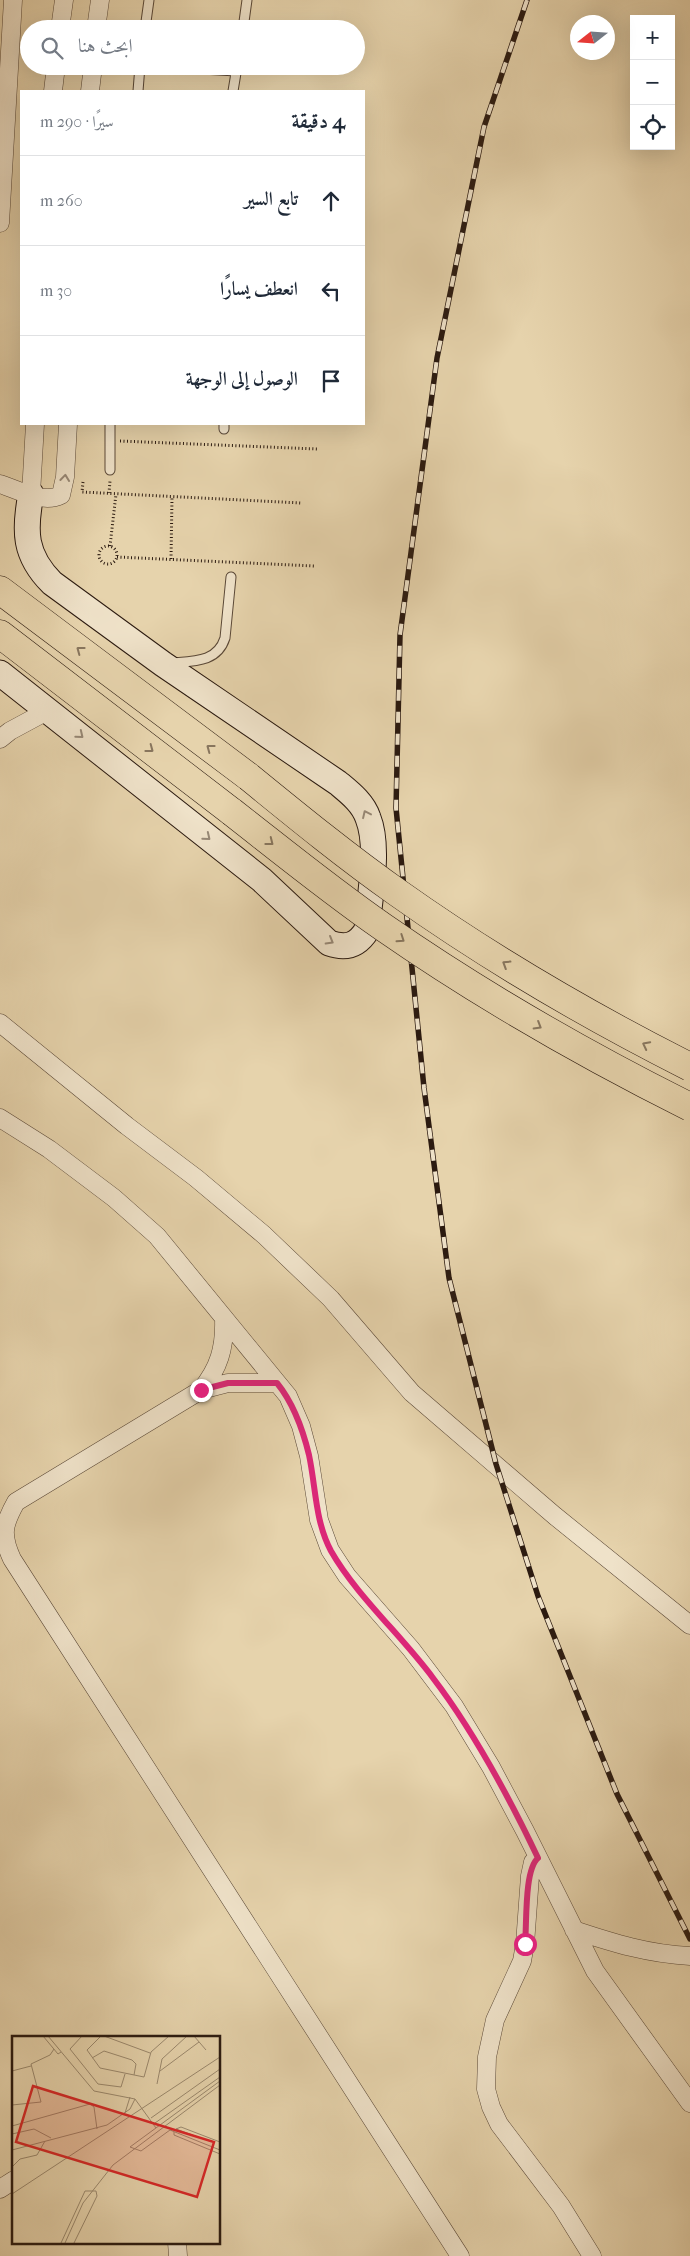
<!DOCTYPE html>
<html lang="ar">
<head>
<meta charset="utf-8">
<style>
  body { margin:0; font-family:"IM FELL French Canon",Amiri,serif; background:#f6f6f7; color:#1f2937; direction:rtl }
  .controls { position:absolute; right:15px; top:15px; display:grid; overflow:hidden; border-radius:0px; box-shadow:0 5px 20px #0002 }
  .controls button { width:45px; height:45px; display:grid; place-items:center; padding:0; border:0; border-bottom:1px solid #e0e1e3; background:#fff; color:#1f2937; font:25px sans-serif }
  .compass { position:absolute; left:570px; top:15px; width:45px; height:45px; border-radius:50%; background:#fff; box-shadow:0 5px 20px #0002; rotate:253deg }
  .stop { position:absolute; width:15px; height:15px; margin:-11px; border:4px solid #db2777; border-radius:50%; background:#fff }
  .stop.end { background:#db2777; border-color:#fff; box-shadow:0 1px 5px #0008 }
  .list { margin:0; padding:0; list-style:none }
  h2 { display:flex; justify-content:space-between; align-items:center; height:65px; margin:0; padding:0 20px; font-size:21px }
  h2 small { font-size:16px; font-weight:400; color:#747a83 }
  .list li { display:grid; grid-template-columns:32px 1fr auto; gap:15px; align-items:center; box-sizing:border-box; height:90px; padding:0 20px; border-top:1px solid #e0e1e3 }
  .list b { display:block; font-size:19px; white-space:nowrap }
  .list em { font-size:16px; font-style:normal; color:#747a83 }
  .icon { flex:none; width:28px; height:28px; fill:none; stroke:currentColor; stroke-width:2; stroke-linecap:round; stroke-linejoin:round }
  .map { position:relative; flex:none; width:690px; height:2256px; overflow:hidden; direction:ltr }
  .search { position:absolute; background:#fff; box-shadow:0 5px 20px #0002; left:20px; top:20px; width:345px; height:55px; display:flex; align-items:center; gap:12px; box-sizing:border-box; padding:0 18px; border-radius:28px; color:#747a83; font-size:19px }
  .panel { position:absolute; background:#fff; box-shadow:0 5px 20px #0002; left:20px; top:90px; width:345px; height:335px; border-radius:0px; direction:rtl }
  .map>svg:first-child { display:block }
</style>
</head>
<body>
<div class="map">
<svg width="690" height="2256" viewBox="0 0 690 2256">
  <rect width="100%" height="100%" fill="#e6d3ac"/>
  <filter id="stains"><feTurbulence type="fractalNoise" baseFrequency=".004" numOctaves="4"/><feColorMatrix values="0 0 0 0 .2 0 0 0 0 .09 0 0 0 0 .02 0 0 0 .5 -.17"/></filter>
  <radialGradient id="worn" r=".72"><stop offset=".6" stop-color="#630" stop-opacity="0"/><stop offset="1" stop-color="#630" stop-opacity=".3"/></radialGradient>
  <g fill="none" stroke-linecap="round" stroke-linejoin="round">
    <defs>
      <path id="lane" d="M145,29L149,0
        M243,29L247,0
        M150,66L236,71
        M138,91L140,66
        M233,91L237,67
        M110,424V470
        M224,429V424
        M170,663C193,661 217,663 225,638L231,577"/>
      <path id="street" d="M60,29L64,0
        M96,29L100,0
        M53,91L56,66
        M90,91L93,66
        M0,223L13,0
        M0,484C18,490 43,504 61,495L65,477L68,424
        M31,494L35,424
        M0,739L10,731L49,710
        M0,1023L127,1126L196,1178L264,1235L331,1299L412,1393L555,1516L690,1625
        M0,1118L49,1149L114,1198L157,1236L288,1396L301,1426L309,1456L319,1520L330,1550L347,1576L411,1649L454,1706L491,1767L525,1831L595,1971L690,2103
        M277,1383H228L201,1390L16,1502C3,1525 1,1535 12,1559L460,2256
        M201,1390C219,1368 225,1348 224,1319
        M538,1858L533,1862L530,1876L525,1944L522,1961L495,2020L487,2057L486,2089L491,2107L499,2124L561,2206L592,2256
        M574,1930C613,1943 649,1954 690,1956
        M0,2189L14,2180
        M177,2242L178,2256"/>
      <path id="secondary" d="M0,673L262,880L329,943C346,949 357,946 367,930C369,898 380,848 368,818C363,803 350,793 338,783L163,664L52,583C24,555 24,531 31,494"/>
      <path id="highway" d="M0,590L249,777
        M0,634L232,812"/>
    </defs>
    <!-- lane casing -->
    <use href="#lane" stroke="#5a4837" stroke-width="11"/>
    <!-- street casing -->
    <use href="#street" stroke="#5a4837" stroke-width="19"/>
    <!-- secondary casing -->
    <use href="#secondary" stroke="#2b1a10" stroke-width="27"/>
    <!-- highway casing -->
    <use href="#highway" stroke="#2b1a10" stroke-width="29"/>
    <!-- path -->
    <path stroke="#2b1a10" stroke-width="3" stroke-dasharray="1 2.5" stroke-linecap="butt" d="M120,441L317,449
      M83,482L82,492L301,503
      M109,493L110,481
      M99 555a9 9 0 1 1 18 0a9 9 0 1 1-18 0Z
      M110,546L116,494
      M117,557L314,566
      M171,559L172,497"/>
    <!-- lane -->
    <use href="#lane" stroke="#efe2c9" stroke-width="9"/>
    <!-- street -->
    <use href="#street" stroke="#efe2c9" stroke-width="18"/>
    <!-- secondary -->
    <use href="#secondary" stroke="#efe2c9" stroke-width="25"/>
    <!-- highway -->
    <use href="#highway" stroke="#e6d3ac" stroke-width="28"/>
    <defs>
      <path id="rail" d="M527,0L484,127L437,358L400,635L396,808L424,1088L449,1278L496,1464L538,1596L617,1794L690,1939"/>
    </defs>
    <!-- rail casing -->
    <use href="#rail" stroke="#2b1a10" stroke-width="5.5"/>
    <!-- rail -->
    <use href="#rail" stroke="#efe2c9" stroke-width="4" stroke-dasharray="11" stroke-linecap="butt"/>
    <defs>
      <path id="highway-bridge" d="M249,777C298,817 347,857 398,893C491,959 589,1016 690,1067
        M232,812C282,851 331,891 383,927C481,995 584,1054 690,1107"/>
    </defs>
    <!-- highway-bridge casing -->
    <use href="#highway-bridge" stroke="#2b1a10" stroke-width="29" stroke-linecap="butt"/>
    <!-- highway-bridge -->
    <use href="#highway-bridge" stroke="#e6d3ac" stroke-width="28"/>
  </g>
  <!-- one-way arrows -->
  <defs><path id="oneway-chevron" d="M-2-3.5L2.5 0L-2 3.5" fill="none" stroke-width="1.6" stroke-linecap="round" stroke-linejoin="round" transform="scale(1.25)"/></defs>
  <g stroke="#978876">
    <use href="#oneway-chevron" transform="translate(65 478) rotate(-84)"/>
    <use href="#oneway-chevron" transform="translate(80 735) rotate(39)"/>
    <use href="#oneway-chevron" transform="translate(366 814) rotate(-115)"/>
    <use href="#oneway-chevron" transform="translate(207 837) rotate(39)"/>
    <use href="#oneway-chevron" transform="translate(330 941) rotate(30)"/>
  </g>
  <g stroke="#88765e">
    <use href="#oneway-chevron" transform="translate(80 650) rotate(-143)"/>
    <use href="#oneway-chevron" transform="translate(210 748) rotate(-143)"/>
    <use href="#oneway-chevron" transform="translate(150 749) rotate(37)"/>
    <use href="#oneway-chevron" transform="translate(270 842) rotate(38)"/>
    <use href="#oneway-chevron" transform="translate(401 939) rotate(34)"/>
    <use href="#oneway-chevron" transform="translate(506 964) rotate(-148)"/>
    <use href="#oneway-chevron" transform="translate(538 1026) rotate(31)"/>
    <use href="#oneway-chevron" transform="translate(646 1045) rotate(-153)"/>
  </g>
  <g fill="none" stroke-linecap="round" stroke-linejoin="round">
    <!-- route -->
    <path stroke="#db2777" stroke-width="6" d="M201,1390L228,1383H277C294,1404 303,1430 309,1455C316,1488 315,1521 331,1551C356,1595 402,1636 433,1678C475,1733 508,1795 538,1858C524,1870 527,1924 525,1944"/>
  </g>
  <!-- overview -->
  <g transform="translate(12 2036)">
    <rect width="208" height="208" fill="#e6d3ac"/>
    <path fill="none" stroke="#9b896e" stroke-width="1" d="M31,0L46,18L49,16M36,0L82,55L123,63L144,92M70,0L58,13L86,48L109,51L113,38M89,0L75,14L88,32L132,41L139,16L157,0M92,0L138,17M182,0L194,14M80,22L92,15L120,24L124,28L122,39M0,35L19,30M148,35L187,6M208,45L118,111L129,115L158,94L208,114M145,48L150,23L175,0M0,69L29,66L19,28L38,19L42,13M113,77L118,61M139,82L208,33M143,87L208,41M0,90L78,68L82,71L85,93M164,93L169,91L208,106M164,93L186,101M162,96V99L208,118M0,98L22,93L39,102M0,114L95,89L118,73L123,63M0,131L8,123L25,119L33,105M0,158L208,21M49,207L73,155H84L85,160L62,207M53,207L71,167L101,129L208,49"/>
    <path fill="#d62828" fill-opacity="0.15" stroke="#d62828" stroke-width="2.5" d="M21,50L202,106L185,161L4,106Z"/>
    <rect width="208" height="208" fill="none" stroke="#2b1a10" stroke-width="2.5"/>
  </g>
  <rect width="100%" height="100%" filter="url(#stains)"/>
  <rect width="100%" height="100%" fill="url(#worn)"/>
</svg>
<div class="controls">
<button>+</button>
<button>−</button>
<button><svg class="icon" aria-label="locate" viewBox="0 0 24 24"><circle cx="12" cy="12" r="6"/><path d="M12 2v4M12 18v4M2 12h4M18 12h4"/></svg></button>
</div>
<svg class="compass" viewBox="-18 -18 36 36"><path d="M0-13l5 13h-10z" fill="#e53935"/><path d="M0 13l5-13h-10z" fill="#747a83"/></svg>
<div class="stop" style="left:525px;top:1944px"></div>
<div class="stop end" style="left:201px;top:1390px"></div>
<div class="search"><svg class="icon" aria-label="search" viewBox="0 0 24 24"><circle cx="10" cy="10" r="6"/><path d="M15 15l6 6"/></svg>ابحث هنا</div>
<section class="panel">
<h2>4 دقيقة<small>سيرًا · 290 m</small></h2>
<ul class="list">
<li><svg class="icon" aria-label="ahead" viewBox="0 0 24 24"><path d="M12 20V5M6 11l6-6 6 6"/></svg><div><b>تابع السير</b></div><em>260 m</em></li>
<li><svg class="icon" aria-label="left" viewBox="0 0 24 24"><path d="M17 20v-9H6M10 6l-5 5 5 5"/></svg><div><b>انعطف يسارًا</b></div><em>30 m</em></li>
<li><svg class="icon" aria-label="arrive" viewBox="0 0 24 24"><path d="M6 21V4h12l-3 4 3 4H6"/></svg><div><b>الوصول إلى الوجهة</b></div></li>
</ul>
</section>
</div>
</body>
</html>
